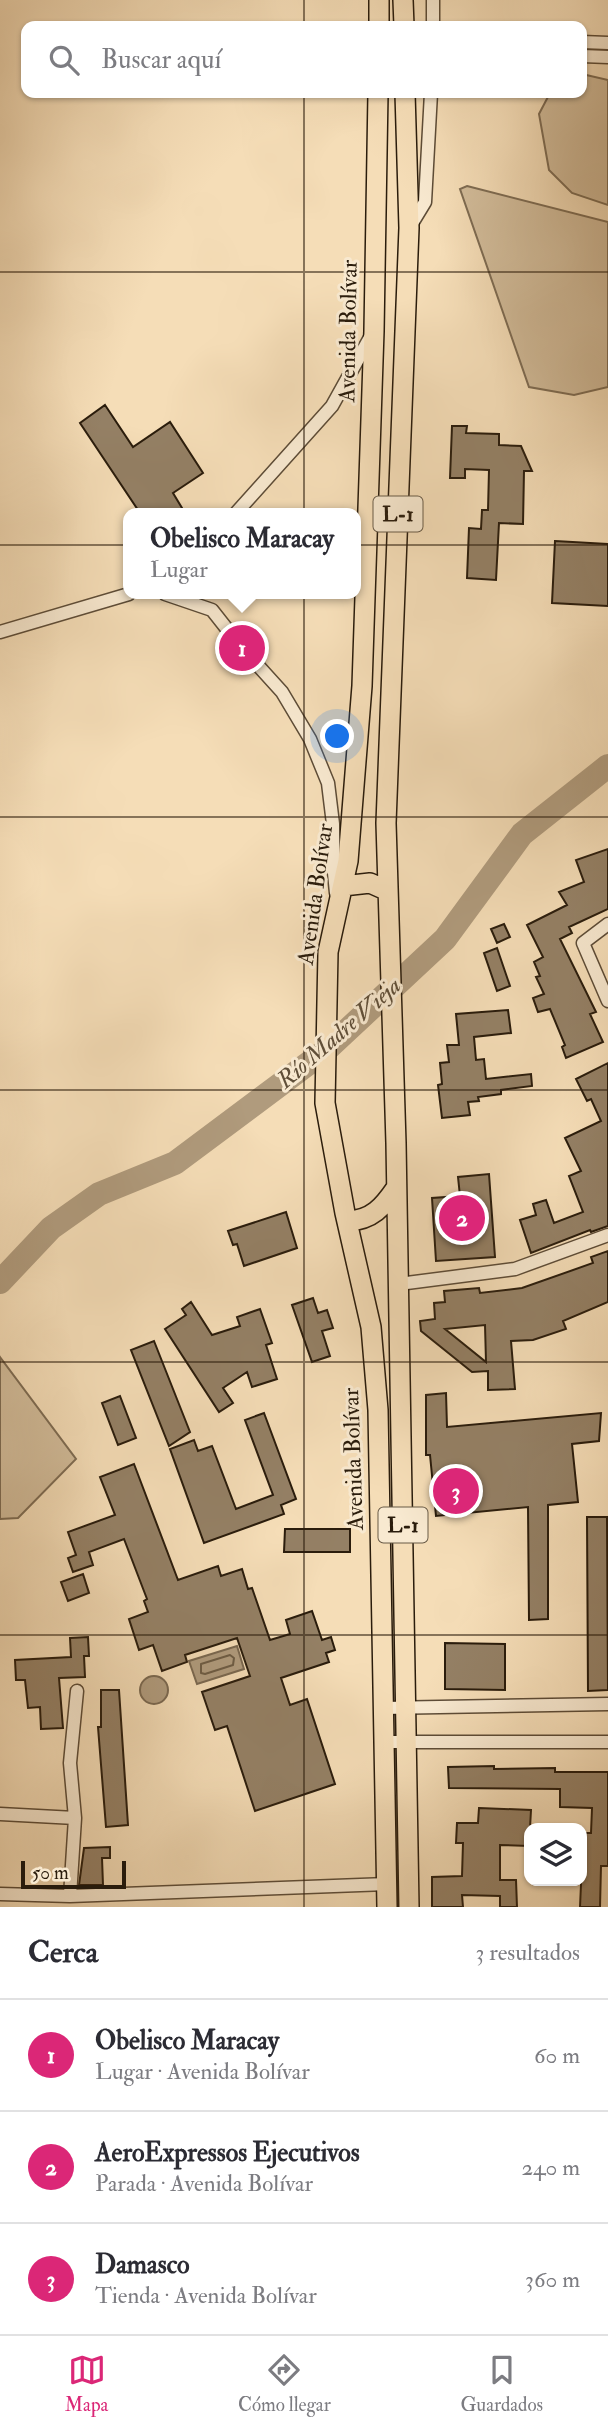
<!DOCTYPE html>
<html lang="es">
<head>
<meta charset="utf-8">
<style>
  body { margin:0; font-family:"IM FELL Double Pica",serif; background:#f7f7f7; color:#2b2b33 }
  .controls { position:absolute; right:21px; bottom:21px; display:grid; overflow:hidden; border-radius:14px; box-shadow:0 2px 5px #0004 }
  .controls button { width:63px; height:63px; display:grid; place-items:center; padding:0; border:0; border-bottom:2px solid #e1e1e2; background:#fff; color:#2b2b33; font:35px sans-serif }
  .scale { position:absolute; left:21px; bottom:18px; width:105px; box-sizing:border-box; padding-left:7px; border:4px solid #2a1c0c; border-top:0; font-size:19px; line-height:24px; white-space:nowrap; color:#2a1c0c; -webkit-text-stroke:5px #f8e9d0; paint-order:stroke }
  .you { position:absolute; left:338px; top:737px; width:24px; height:24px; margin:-18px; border:5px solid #fff; border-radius:50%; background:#1a73e8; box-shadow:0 0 0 10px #1a73e833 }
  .badge { display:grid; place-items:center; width:46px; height:46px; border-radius:50%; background:#db2777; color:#fff; font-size:23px; font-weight:700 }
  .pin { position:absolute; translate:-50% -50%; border:4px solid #fff; box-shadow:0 2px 7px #0006 }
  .popup { position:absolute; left:123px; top:508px; width:238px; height:91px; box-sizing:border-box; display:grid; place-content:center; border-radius:14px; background:#fff; filter:drop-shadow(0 2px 5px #0005); font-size:23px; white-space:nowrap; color:#7c7c81 }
  .popup b { font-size:26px; color:#2b2b33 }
  .popup::after { content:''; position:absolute; left:50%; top:100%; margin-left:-14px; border:14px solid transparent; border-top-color:#fff }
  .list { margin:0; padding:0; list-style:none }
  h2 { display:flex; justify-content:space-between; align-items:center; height:91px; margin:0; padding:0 28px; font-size:30px }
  h2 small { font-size:23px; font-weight:400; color:#7c7c81 }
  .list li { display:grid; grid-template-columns:46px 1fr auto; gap:21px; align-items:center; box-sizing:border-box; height:112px; padding:0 28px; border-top:2px solid #e1e1e2 }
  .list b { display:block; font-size:26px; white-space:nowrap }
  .list p { margin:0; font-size:23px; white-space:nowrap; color:#7c7c81 }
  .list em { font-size:23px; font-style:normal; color:#7c7c81 }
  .icon { flex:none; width:38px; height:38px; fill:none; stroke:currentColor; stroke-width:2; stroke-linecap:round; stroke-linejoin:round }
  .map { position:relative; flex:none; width:608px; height:1907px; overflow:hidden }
  .search { position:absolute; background:#fff; box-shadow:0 2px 5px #0004; left:21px; right:21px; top:21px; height:77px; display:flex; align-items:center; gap:18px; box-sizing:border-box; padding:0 24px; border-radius:14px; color:#7c7c81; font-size:26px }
  .sheet { height:427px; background:#fff }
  nav { display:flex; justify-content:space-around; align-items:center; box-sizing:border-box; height:98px; border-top:2px solid #e1e1e2; background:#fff; font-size:19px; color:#7c7c81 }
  nav a { display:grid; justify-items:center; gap:4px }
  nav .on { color:#db2777 }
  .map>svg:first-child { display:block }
</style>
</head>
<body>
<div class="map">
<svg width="608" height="1907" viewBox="0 0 608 1907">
  <rect width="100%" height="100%" fill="#f5ddb7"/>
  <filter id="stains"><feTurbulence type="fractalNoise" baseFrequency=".00286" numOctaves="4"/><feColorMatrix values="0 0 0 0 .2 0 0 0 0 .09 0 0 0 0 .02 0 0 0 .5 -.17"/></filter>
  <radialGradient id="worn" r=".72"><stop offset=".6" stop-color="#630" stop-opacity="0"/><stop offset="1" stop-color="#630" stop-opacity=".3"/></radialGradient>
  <!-- green -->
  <path fill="#d2bc9a" stroke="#7e6c53" stroke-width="2" d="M582,74L608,80V205L572,193L549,170L539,114L550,93H582Z
    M467,186L608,222V387L574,395L529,387L460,189Z
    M0,1357L76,1459L18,1518L0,1519Z"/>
  <!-- water -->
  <path fill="#b09b7d" stroke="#7a6850" stroke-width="2" d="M237,1646L244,1669L197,1684L189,1661Z
    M140 1690a14 14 0 1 1 28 0a14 14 0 1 1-28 0Z"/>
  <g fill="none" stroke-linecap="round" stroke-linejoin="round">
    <!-- shore -->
    <path stroke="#6d5c44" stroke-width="2" d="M230,1655L234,1658L233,1665L205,1674L201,1673V1664Z"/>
    <!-- river -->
    <path stroke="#b09b7d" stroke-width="24" d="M0,1282L51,1228L99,1194L175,1163L325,1051L445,939L522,834L608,766"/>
  </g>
  <!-- building -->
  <path fill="#948065" stroke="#2a1c0c" stroke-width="2" fill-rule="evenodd" d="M105,405L133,447L170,422L203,473L173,493L182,508L174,513H140L80,423Z
    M452,426H467L466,433L499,434V445L521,446L532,471H524L523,524L499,523L496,580L467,578L469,528L481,529L482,510H488L489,470L465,469V478H450Z
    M555,541L608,544V606L552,603Z
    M608,849V909L569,927L572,933L560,939L596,1012L590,1014L603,1042L566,1058L562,1047L565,1045L550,1009L538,1012L533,998L544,994L536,977L540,976L534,962L543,957L527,925L567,905L559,892L584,882L576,860Z
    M504,924L510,937L497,943L491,929Z
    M497,948L510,986L497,991L484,953Z
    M508,1010L511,1033L474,1037L476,1060L484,1059L486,1079L531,1074L532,1086L501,1090V1094L478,1097L479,1101L468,1102L470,1115L442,1118L438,1085L442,1084L440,1063L449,1062L447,1045H459L456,1014Z
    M608,1063V1226L591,1232L590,1230L531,1253L520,1220L536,1215L533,1204L546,1200L554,1223L583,1212L569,1176L581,1171L565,1138L601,1121L591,1099L587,1101L576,1079Z
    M489,1174L495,1257L436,1261L432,1198L460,1196L458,1177Z
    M286,1212L297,1248L244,1266L237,1244L233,1245L228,1231Z
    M608,1251V1302L563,1321L566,1329L533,1340L511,1341L515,1389L488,1390V1371L472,1372L421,1331L420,1321L435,1319L434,1303L445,1302L444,1291L479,1288L480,1293L522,1288L593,1263L591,1257ZM485,1325L486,1362L445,1329Z
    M313,1298L318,1313L327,1310L333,1328L322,1331L330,1356L312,1362L292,1305Z
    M191,1302L212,1335L240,1326L237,1317L260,1309L272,1343L266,1345L277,1379L252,1387L247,1372L223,1388L233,1403L219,1412L165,1329L186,1315L182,1309Z
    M154,1341L190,1432L169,1446L131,1350Z
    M446,1393L447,1427L601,1413L599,1441L572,1444L578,1502L548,1505V1619L529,1620L528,1507L436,1516L430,1455H426V1395Z
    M120,1396L136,1438L118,1445L102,1403Z
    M264,1413L296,1499L281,1505L284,1514L204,1543L170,1449L194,1440L198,1451L212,1446L236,1509L273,1495L245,1420Z
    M134,1464L178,1580L218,1566L221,1576L242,1569L248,1589L252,1588L270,1640L290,1634L286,1620L312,1611L322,1640L331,1637L335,1650L326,1653L329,1662L281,1678L290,1705L307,1699L335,1784L255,1811L227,1726L215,1730L202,1692L250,1676L237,1638L185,1655L187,1662L162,1671L153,1645L139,1650L129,1619L148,1612L144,1601L147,1599L124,1539L89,1552L93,1565L73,1572L68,1558L76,1555L68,1532L115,1515L100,1477Z
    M587,1517H607L608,1690L588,1691Z
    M285,1529H350V1552H284Z
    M83,1574L89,1593L68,1601L61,1582Z
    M88,1637L89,1656H84L85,1677L59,1678L63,1728L41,1729L40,1707L28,1708L25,1680H16L15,1660L71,1657L70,1638Z
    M445,1643L505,1644V1690L445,1689Z
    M101,1690H119L128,1825L106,1827L98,1727H101Z
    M494,1766V1769L555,1768V1772H608V1866H601L600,1907H580L582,1862H585V1833H591L592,1808L560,1807V1789L449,1788L448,1767Z
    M479,1808L531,1810L529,1846L500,1845V1880H516L517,1907H500V1896L462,1895L463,1907H432V1877L462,1876L463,1843H456L457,1823H478Z
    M110,1847V1858H102L103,1885H79L84,1848Z"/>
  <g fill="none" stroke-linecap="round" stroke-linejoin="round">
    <defs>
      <path id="street" d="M433,26V0
        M582,42L608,43
        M582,56L608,57
        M411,225L425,202L431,93
        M236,513L332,406L372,334
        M165,594L212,610L242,648L282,692L310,739L328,783L333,824L334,873L336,893
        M0,632L129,594
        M583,943L608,1001
        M583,943L608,924
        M399,1284L515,1269L608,1235
        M383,1708L608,1704
        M384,1742H608
        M0,1814L75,1818
        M0,1894L70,1896L387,1884
        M70,1896L75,1818L70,1763L77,1691"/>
      <path id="primary" d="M403,0L404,26
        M379,26V0
        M378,93L374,331L362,686L348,861L328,952L325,1103L345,1213L371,1327L378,1410L387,1907
        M405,93L409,228L386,823L396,1143L409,1907
        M343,886L370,883L388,891
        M348,1221C372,1220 383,1207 396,1188"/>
    </defs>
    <!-- street casing -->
    <use href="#street" stroke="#5d4c37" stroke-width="15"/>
    <!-- primary casing -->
    <use href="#primary" stroke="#2a1c0c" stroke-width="22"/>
    <!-- street -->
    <use href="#street" stroke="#f8e9d0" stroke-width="12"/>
    <!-- primary -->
    <use href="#primary" stroke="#f5ddb7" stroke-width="19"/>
  </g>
  <!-- grid -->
  <path fill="none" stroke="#2a1c0c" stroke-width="2" stroke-opacity="0.55" d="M304,0V26M304,93V1907M0,272H608M0,545H608M0,817H608M0,1090H608M0,1362H608M0,1635H608"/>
  <g text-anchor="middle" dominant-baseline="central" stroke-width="6" stroke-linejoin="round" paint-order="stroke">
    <!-- shield labels -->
    <g fill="#f8e9d0" stroke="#685a47" stroke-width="2">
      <rect x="373.5" y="496.5" width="49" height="35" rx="5"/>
      <rect x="378.5" y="1507.5" width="49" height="35" rx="5"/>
    </g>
    <g font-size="21" font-weight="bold" fill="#2a1c0c">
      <text x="398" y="514">L-1</text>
      <text x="403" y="1525">L-1</text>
    </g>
    <!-- street labels -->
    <g font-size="23" fill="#2a1c0c" stroke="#f8e9d0">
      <text transform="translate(348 331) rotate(-89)">Avenida Bolívar</text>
      <text transform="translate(315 894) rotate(-82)">Avenida Bolívar</text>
      <text transform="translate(353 1459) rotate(-92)">Avenida Bolívar</text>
    </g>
    <!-- water labels -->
    <g font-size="24" font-style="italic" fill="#604f39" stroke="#f8e9d0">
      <text transform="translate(339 1033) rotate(-41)">Río Madre Vieja</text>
    </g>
  </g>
  <rect width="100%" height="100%" filter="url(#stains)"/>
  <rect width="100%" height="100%" fill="url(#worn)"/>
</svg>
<div class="controls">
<button><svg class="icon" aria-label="layers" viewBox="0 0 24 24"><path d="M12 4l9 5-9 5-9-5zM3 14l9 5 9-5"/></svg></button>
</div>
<div class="scale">50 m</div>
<div class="you"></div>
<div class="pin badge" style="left:242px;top:648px">1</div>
<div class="popup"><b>Obelisco Maracay</b>Lugar</div>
<div class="pin badge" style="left:462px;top:1218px">2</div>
<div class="pin badge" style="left:456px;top:1491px">3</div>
<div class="search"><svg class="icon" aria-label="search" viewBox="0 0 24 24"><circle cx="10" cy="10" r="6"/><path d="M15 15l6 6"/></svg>Buscar aquí</div>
</div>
<section class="sheet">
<h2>Cerca<small>3 resultados</small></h2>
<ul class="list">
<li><span class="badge">1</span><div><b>Obelisco Maracay</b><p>Lugar · Avenida Bolívar</p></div><em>60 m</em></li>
<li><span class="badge">2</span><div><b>AeroExpressos Ejecutivos</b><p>Parada · Avenida Bolívar</p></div><em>240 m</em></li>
<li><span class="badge">3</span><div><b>Damasco</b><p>Tienda · Avenida Bolívar</p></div><em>360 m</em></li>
</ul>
</section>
<nav>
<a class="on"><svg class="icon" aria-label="map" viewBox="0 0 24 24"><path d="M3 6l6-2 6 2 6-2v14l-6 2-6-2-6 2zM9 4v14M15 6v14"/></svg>Mapa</a>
<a><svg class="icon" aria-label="directions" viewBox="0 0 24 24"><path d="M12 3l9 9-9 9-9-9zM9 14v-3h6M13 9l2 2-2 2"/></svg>Cómo llegar</a>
<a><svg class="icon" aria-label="saved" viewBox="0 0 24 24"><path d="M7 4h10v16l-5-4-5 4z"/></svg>Guardados</a>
</nav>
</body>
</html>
